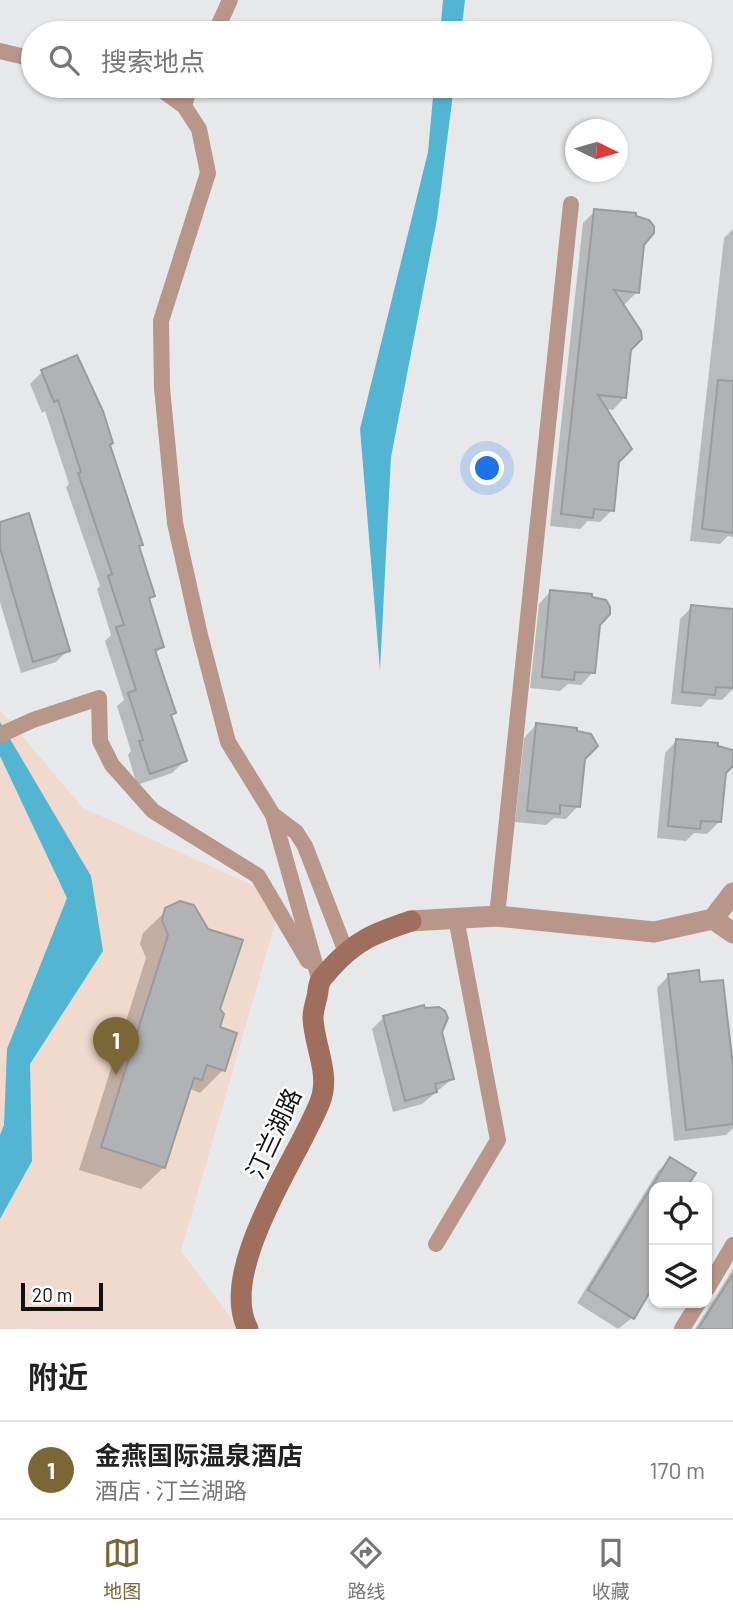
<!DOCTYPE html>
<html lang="zh">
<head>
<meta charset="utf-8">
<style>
  body { margin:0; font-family:Barlow,"Noto Sans SC",sans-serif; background:#f6f6f6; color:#222 }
  .controls { position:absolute; right:21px; bottom:21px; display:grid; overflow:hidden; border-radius:14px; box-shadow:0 2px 5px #0004 }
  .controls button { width:63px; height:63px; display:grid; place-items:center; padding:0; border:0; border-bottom:2px solid #e0e0e0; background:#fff; color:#222; font:35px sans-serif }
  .compass { position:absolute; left:565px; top:119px; width:63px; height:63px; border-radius:50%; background:#fff; box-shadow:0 2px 5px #0004; rotate:95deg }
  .scale { position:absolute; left:21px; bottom:18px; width:82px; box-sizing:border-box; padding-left:7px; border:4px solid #101111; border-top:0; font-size:19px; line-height:24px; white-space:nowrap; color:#101111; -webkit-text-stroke:5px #fff; paint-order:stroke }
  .you { position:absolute; left:488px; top:469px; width:24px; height:24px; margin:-18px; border:5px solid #fff; border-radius:50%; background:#1a73e8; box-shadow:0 0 0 10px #1a73e833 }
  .badge { display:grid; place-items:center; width:46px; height:46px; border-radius:50%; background:#7b6635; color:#fff; font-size:23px; font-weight:700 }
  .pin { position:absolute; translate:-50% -58px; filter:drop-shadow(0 2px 4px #0008) }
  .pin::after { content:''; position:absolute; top:37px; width:24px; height:21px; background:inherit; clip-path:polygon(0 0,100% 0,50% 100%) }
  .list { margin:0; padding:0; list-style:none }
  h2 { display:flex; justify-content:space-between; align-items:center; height:91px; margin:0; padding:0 28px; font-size:30px }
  h2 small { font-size:23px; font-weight:400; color:#767676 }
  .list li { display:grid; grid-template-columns:46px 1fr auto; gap:21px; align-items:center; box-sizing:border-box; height:98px; padding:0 28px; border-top:2px solid #e0e0e0 }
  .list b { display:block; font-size:26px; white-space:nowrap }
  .list p { margin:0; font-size:23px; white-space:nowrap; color:#767676 }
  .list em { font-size:23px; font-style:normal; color:#767676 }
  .icon { flex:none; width:38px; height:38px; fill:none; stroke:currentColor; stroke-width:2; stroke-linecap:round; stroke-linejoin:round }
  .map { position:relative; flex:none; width:733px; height:1329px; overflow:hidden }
  .search { position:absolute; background:#fff; box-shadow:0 2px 5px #0004; left:21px; right:21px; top:21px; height:77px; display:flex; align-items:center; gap:18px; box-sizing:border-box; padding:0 24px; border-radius:38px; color:#767676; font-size:26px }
  .sheet { height:189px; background:#fff }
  nav { display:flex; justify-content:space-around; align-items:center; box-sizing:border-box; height:98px; border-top:2px solid #e0e0e0; background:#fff; font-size:19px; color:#767676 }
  nav a { display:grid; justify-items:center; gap:4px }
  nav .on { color:#7b6635 }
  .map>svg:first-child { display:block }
</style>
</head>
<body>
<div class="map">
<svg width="733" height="1329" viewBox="0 0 733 1329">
  <rect width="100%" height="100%" fill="#e7e8e9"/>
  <!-- commercial -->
  <path fill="#f0d9cd" d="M0,710L83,808L282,899L181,1251L239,1329H0Z"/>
  <!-- water -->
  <path fill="#52b5d1" d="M443,0H465L461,33H440Z
    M434,86H454L437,219L391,457L380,670L360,429L428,152Z
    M0,722L91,876L103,951L30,1064L32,1161L0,1219V1135L4,1125L7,1049L67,898L0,756Z"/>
  <!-- shadow -->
  <path fill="#0003" d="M595,211L642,244L637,292L625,304H621L629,350L625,397L613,410L605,409L617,462L612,510L600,522L588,521L580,529L550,526L583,223Z
    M733,229V537L728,536L720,544L690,541L724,238Z
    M42,372L109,446L141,544L138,548L153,596L148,601L162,647L155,654L174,713L170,716L185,761L172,773L137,785L128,755L131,751L117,706L124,700L105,641L111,635L97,589L100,586L66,487L69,484L45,411L42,413L30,384Z
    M0,524L68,650L56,662L21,673L0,602Z
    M551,591L598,625L593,672L581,685L568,684L560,691L530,688L539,604Z
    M692,607L733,614V689L722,700L709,699L701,707L671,704L680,619Z
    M536,725L575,732L583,758L578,806L566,819L554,818L546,825L515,822L524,738Z
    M677,740L716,747L733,755V764L724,773L719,822L707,834L694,833L686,841L657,838L665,753Z
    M167,910L207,930L223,1070L200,1093L190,1089L164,1167L141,1189L79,1170L146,958L140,944L143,933Z
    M669,975L698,984L733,1082V1128L726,1135L674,1141L657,988Z
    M423,1010L440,1032L452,1079L422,1104L393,1112L372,1029L384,1017Z
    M670,1159L687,1184L692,1187H654V1282L632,1318L618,1329L577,1303L658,1171Z
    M733,1269V1329H695Z"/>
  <!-- building -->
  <path fill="#b1b2b3" stroke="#9a9b9c" stroke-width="2" d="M594,209L636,213V216L649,220L654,226V233L644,245L639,293L614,290L641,331L642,339L631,350L626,398L598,395L632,449L619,462L614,511L594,509L593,518L561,514Z
    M77,355L103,411L113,443L110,445L143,545L139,546L155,596L149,598L164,647L155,650L176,713L171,715L187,761L150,774L139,741L143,740L128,693L136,690L116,627L124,625L108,576L112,574L78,473L81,472L58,400L54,402L41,370Z
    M718,380L733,381V533L702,529Z
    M29,513L70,651L33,662L0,548V522Z
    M550,590L592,594V597L606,600L610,607V614L600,625L595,673L575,672L574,680L542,677Z
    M691,605L733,609V688L716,687L715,695L682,692Z
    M536,723L577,728V731L591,734L598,746L585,759L580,807L560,805V814L527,811Z
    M676,739L718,743V746L733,750V766L726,773L721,822L701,821L700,829L668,826Z
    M180,901L194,905L208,929L243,940L220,1009L224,1014L220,1027L237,1033L225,1071L207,1065L202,1080L194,1078L165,1168L101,1147L168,935L162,920L165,908Z
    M699,970L700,982L723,980L733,1066V1124L686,1130L668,974Z
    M424,1005L425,1008L439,1007L445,1011L448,1018L442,1032L454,1079L435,1084L437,1092L405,1101L383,1016Z
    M670,1157L696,1173L687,1187H654V1285L634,1319L588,1290Z
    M733,1274V1329H698Z"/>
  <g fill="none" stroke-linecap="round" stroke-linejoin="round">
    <!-- lane -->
    <path stroke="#b89689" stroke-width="16" d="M215,33L230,0
      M0,51L33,59
      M146,86L162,90L184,106L199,129L208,173L161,321L162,388L175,523L200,635L228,742L273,815L320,982
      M184,106L190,86
      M0,735L33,720L99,698L100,741L112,765L153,811L258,876L308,961
      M273,815L296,832L305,846L346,952
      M497,916L571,204
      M436,1244L498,1140L456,918
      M707,1289L733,1245
      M682,1329L698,1303"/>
    <!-- street -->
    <path stroke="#b89689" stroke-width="21" d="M713,919L733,933
      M411,921L497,916L654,932L713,919L733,893"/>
    <!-- secondary -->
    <path stroke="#9f6e5c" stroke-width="21" d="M248,1329C217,1271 298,1158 320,1102C331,1074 314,1046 313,1018C313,1012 315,1004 317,997C318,993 318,986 320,982C322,977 327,973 330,969C356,940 375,933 411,921"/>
  </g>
  <g text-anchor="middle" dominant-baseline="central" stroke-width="5" stroke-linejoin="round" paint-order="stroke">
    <!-- street labels -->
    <g font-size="24" fill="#101111" stroke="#fff">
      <text transform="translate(273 1133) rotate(-65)">汀兰湖路</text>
    </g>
  </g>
</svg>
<div class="controls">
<button><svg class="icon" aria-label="locate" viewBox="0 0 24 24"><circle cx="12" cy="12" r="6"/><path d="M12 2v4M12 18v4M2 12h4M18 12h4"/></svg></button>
<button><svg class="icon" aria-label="layers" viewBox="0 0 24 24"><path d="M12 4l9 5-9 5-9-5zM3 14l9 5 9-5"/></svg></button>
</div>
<svg class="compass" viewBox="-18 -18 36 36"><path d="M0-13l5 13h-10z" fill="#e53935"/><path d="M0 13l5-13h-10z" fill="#767676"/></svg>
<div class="scale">20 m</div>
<div class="you"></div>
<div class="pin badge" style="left:116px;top:1075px">1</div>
<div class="search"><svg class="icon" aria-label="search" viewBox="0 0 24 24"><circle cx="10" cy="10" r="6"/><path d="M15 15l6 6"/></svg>搜索地点</div>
</div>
<section class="sheet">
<h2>附近<small></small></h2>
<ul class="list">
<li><span class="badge">1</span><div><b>金燕国际温泉酒店</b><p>酒店 · 汀兰湖路</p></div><em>170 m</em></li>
</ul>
</section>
<nav>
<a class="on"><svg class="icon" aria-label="map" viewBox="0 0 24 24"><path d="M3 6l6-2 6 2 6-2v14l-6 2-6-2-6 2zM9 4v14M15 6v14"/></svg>地图</a>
<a><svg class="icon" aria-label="directions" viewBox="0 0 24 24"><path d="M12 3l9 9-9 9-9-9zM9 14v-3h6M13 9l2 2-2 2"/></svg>路线</a>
<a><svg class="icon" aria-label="saved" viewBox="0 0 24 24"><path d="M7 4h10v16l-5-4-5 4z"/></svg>收藏</a>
</nav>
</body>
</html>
